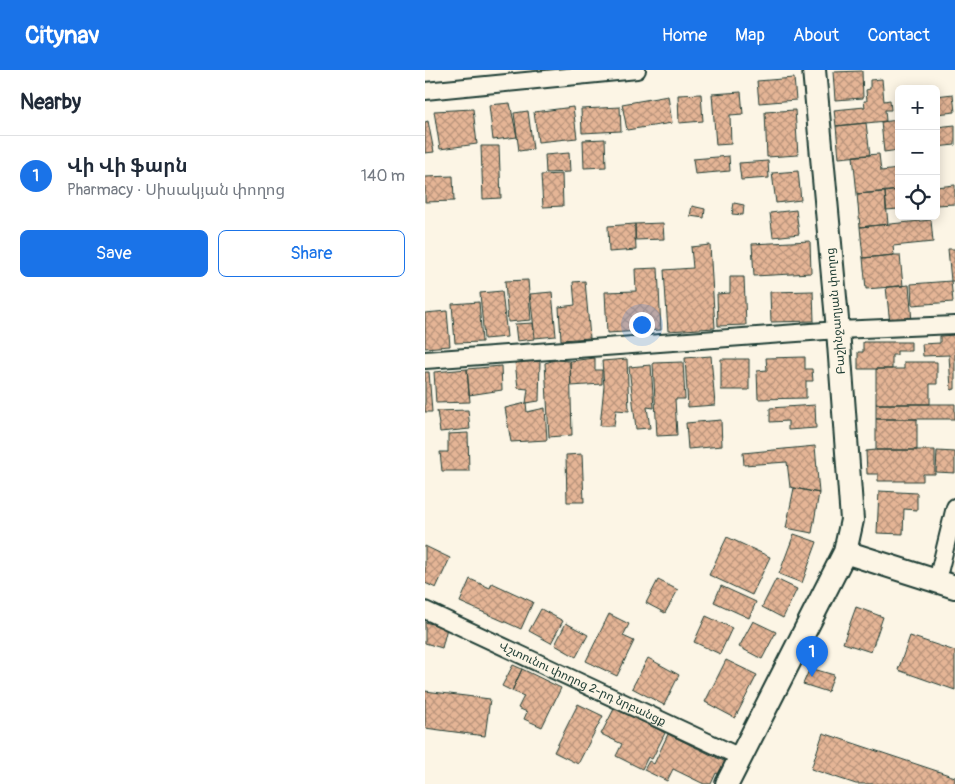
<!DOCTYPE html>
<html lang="en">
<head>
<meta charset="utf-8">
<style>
  body { margin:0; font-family:Pangolin,"Noto Sans Armenian",sans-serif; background:#f6f6f7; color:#1f2937 }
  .controls { position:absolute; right:15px; top:15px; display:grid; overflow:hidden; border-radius:8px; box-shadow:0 2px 12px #0003 }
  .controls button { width:45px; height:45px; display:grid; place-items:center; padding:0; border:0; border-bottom:1px solid #e0e1e3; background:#fff; color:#1f2937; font:25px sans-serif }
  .you { position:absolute; left:216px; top:254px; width:18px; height:18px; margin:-12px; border:4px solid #fff; border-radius:50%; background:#1a73e8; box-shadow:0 0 0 8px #1a73e833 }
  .badge { display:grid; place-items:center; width:32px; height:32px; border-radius:50%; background:#1a73e8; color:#fff; font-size:16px; font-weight:700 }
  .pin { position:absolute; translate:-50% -41px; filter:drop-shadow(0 1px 2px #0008) }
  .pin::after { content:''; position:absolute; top:26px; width:18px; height:15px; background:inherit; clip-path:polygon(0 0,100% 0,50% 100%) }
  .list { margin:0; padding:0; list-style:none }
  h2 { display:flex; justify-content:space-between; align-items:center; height:65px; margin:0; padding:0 20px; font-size:21px }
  h2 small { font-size:16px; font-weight:400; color:#747a83 }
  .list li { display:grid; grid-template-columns:32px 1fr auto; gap:15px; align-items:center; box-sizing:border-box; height:80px; padding:0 20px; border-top:1px solid #e0e1e3 }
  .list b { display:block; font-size:19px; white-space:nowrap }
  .list p { margin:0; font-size:16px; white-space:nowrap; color:#747a83 }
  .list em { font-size:16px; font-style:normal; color:#747a83 }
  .actions { display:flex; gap:10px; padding:15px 20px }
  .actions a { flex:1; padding:11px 0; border:1px solid #1a73e8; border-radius:8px; text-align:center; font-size:18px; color:#1a73e8 }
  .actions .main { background:#1a73e8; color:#fff }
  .icon { flex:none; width:28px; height:28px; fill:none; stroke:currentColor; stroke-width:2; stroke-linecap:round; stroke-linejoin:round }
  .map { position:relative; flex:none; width:530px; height:714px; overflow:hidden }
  header { display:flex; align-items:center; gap:30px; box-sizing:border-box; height:70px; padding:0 25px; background:#1a73e8; color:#fff }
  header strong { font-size:24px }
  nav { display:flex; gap:28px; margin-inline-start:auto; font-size:18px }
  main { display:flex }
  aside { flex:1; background:#fff }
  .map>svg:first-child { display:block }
</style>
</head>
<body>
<header>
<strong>Citynav</strong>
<nav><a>Home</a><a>Map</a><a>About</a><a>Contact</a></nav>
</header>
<main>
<aside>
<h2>Nearby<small></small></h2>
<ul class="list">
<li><span class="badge">1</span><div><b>Վի Վի ֆարն</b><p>Pharmacy · Սիսակյան փողոց</p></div><em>140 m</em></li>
</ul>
<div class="actions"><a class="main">Save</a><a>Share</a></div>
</aside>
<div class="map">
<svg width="530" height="714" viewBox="0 0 530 714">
  <defs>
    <pattern id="building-cross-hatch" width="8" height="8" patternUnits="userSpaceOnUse" patternTransform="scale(1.25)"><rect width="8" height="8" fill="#e5b596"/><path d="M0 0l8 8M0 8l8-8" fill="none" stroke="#b9947b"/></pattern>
  </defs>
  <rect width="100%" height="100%" fill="#fcf5e5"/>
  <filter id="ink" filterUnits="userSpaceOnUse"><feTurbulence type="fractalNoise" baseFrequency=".02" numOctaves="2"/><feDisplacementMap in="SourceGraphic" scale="10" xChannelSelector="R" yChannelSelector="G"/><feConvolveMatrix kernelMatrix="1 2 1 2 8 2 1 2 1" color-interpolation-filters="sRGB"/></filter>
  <g filter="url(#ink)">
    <!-- building -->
    <path fill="url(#building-cross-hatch)" stroke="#1f3d34" d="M437,1L438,28L410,30L408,2Z
      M369,8L371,30L334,33L332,11Z
      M457,9L459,31L465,30L466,40H460L461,51L411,56L409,40L440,37L439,31H442L441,20L445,19V10Z
      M316,22L318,44L305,45L306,74L291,75L287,24Z
      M276,24L278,51L254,53L253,25Z
      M528,24L530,42L511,44V26Z
      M243,26L247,53L202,60L197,34Z
      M85,33L92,67L68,70L64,35Z
      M148,37L152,68L113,72L109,42Z
      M195,37L196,61L157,63L156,39Z
      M48,39L52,74L15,79L9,41Z
      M370,40L373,85L342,87L340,42Z
      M103,41L108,79L94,81L89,43Z
      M474,50V80L459,82L456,52Z
      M3,51L9,82L0,83V52Z
      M441,53L445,85L414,88L411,56Z
      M530,55V75L511,77V57Z
      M180,69L181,97L159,98L158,70Z
      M56,76H74L76,128L58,129Z
      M144,83L145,102L121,103L120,85Z
      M454,84L456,101L474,99V120L432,124L428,86Z
      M304,86L305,101L270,104L268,89Z
      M343,91L344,108L316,110L314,93Z
      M373,101L376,130L351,133L347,103Z
      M137,104L138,136L118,137L116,105Z
      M28,106L29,131L0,132V107Z
      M530,115V134L511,135V117Z
      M474,120V139L461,140L460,122Z
      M460,122L463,154L435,157L432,124Z
      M309,133L319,135L318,145L307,144Z
      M267,136L280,139L279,148L265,146Z
      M371,140L374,164L348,167L345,143Z
      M506,150L508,172L468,176L469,185L438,188L435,157Z
      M238,153L239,169L210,170V154Z
      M210,154L211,180L184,182L183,156Z
      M385,171L386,203L329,206L327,174Z
      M285,175L290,258L243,261L239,200L268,198L266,177Z
      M523,179H530V211H526Z
      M469,185H475L478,216L441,219L438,188Z
      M233,198L236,260L182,263L180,222L211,221L210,199Z
      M305,207H319L321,255L293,256L292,224L305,223Z
      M103,210L106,250L83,252L80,211Z
      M160,211L165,268L136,270L134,237L150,235L148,212Z
      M526,211L528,232L487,235L486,214Z
      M484,215L487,252L465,254L461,217Z
      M77,221L82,267L59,269L55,223Z
      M388,221L389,251L346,252L345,222Z
      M127,222L131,266L110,268L105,224Z
      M54,232L57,272L30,273L27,234Z
      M22,241L25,276L0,278V243Z
      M108,253L109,269L92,271L90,254Z
      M530,265V319L526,320L524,285L498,286L497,274L515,273V266Z
      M438,272H486V281H472V285H467V299H433V282H438Z
      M286,286L290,335L263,337L260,288Z
      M380,287V299H387L388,311H381V328L333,329L332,301L342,300L341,288Z
      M170,288V300H177V314L146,316L145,291Z
      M202,289L204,341L191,340L189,356H175L179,316L177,291Z
      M296,289H324V320H296Z
      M130,290L145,291L147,365L124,367L120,293Z
      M115,291L114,331L101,333L103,319L93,318L90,292Z
      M258,292L260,329H250L252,365L232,366L228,293Z
      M479,292H512V314H505V334H451V299H479Z
      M226,295L229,338L222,337L225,358L211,359L204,297Z
      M76,296L77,320L44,325L42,299Z
      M42,299L45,332L11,333L9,302Z
      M0,302H4L7,342H0Z
      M101,333L102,342L120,338L122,370L86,372L80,338Z
      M451,334H530V349H451Z
      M390,335L391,358L363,360V351L345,352V338Z
      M43,340L45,359L15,362L12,341Z
      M451,349H492V380H451Z
      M296,350L297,376L263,379L261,353Z
      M43,363L44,401H17L15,382H23V364Z
      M390,376L394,423L365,417L362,392L319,395L318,383Z
      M451,380H510V404H498V411H453V404H442L441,381Z
      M512,381L530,382V403L511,402Z
      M157,384L159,432H142L141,385Z
      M369,418L394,423L387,463L361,458Z
      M454,421L492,423V440L479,439L478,464L452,463Z
      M369,464L392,472L377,513L354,504Z
      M302,467L345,487L327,525L284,505Z
      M0,476L25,488L11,518L0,513Z
      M45,509L65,518L67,513L108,532L96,559L35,532Z
      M351,509L372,519L358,548L337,537Z
      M233,510L253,520L240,543L221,533Z
      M296,516L331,532L324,548L289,532Z
      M431,537L458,547L446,582L418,573Z
      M116,539L138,551L126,573L104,561Z
      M184,544L204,554L198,566L209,571L192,606L161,591Z
      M281,546L307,558L295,584L269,572Z
      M328,551L351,562L337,589L314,577Z
      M0,552L22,558L17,578L0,573Z
      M141,553L163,565L151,587L130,575Z
      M485,566L530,581V620L473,600Z
      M223,588L254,605L239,635L207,618Z
      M301,590L332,605L310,648L280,632Z
      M88,595L97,599L87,621L77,616Z
      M385,598L409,605L403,622L378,614Z
      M97,599L136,618L117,657L99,649L102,642L93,638L99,626L87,621Z
      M0,621L65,629L60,666L0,658Z
      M153,634L178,646L153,694L129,682Z
      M190,637L240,663L227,689L223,687L217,699L191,686L197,674L176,664Z
      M398,663L530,707V714H431L386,699Z
      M243,664L303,693L297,706L291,703L286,714H279L248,699L242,711L219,700L224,691L229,694Z"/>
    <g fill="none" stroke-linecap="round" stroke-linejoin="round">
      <defs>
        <g id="minor">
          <path d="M0,21L212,0"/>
          <path d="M0,290L413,260L530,255"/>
          <path d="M512,511L530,437"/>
          <path id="s1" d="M0,540L315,687"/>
        </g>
        <path id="secondary" d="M420,482L530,517
          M302,714L420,482L427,450L413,260L389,0"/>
      </defs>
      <!-- minor casing -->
      <use href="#minor" stroke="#1f3d34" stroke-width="20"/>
      <!-- secondary casing -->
      <use href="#secondary" stroke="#1f3d34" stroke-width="26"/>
      <!-- minor -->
      <use href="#minor" stroke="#fcf5e5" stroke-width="16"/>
      <!-- secondary -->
      <use href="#secondary" stroke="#fcf5e5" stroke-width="22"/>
    </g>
  </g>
  <g text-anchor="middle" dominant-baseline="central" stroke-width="4.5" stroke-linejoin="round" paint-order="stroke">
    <!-- street labels -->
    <g font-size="12" fill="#1f3d34" stroke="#fcf5e5">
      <text transform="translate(411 241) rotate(-95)">Բաշինջաղյան փողոց</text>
      <text stroke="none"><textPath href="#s1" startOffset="174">Վշտունու փողոց 2-րդ նրբանցք</textPath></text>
    </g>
  </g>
</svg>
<div class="controls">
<button>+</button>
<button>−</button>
<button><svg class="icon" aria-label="locate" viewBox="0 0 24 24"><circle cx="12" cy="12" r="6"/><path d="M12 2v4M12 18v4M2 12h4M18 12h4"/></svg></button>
</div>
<div class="you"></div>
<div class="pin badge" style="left:387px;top:607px">1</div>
</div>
</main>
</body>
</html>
